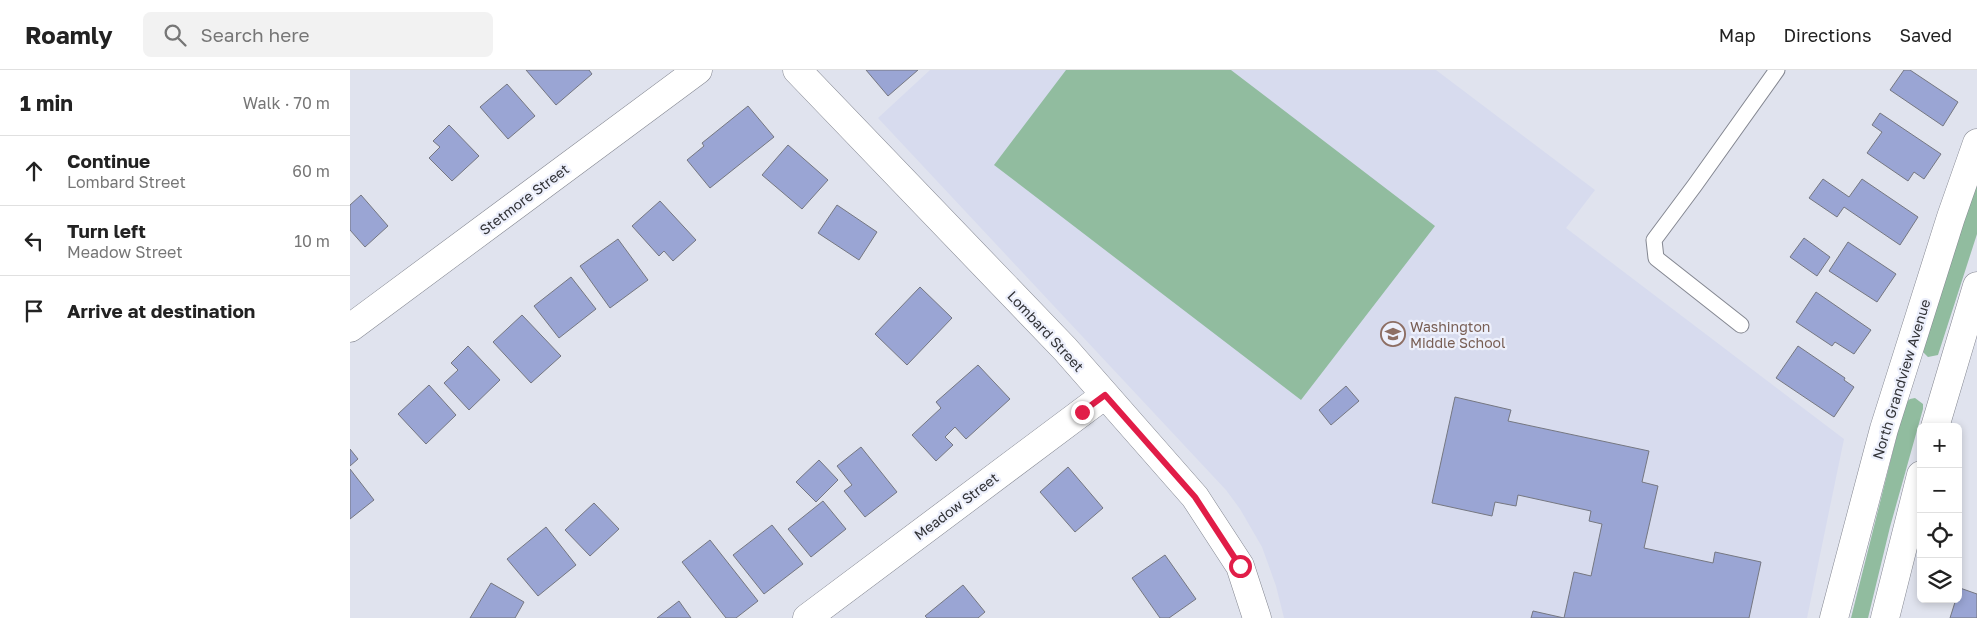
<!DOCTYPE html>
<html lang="en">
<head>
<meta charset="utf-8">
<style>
  body { margin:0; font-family:"Golos Text",sans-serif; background:#f2f2f2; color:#222 }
  .controls { position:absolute; right:15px; bottom:15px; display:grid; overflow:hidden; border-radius:8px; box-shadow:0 2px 8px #0003 }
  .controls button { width:45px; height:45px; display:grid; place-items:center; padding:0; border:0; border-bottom:1px solid #e0e0e0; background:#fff; color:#222; font:25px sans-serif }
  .stop { position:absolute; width:15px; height:15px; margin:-11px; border:4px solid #e11d48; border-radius:50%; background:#fff }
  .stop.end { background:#e11d48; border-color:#fff; box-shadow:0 1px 5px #0008 }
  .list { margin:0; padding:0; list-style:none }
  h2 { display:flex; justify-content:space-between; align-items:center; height:65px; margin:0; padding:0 20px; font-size:21px }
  h2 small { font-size:16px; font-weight:400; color:#767676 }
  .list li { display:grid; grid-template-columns:32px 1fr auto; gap:15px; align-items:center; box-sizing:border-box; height:70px; padding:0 20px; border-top:1px solid #e0e0e0 }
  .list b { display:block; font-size:19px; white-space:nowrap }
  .list p { margin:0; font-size:16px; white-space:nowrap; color:#767676 }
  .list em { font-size:16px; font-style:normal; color:#767676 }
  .icon { flex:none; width:28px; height:28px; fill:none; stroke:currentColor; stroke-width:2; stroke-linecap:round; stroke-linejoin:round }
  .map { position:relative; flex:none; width:1627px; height:548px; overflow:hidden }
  header { display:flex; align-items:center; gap:30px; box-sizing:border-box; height:70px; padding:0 25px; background:#fff; border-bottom:1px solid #e0e0e0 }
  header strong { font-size:24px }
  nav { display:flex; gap:28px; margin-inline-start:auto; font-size:18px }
  .search { width:350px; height:45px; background:#f2f2f2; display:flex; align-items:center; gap:12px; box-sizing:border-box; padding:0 18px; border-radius:8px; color:#767676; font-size:19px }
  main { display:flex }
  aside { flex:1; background:#fff }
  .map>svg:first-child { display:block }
</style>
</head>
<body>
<header>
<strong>Roamly</strong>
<div class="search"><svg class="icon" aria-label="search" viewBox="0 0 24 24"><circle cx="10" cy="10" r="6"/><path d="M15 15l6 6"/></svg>Search here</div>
<nav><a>Map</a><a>Directions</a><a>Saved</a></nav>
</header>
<main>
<aside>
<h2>1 min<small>Walk · 70 m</small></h2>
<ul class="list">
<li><svg class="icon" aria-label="ahead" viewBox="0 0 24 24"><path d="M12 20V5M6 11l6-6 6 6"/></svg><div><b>Continue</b><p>Lombard Street</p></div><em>60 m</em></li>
<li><svg class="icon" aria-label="left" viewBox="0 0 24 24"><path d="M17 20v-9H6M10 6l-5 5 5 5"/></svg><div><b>Turn left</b><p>Meadow Street</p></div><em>10 m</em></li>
<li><svg class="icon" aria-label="arrive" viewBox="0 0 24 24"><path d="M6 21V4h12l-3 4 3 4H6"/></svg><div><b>Arrive at destination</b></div></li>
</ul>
</aside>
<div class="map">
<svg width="1627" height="548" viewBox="0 0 1627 548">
  <rect width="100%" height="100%" fill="#e0e3ee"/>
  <!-- built -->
  <path fill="#d7dbee" d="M580,0H1086L1245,120L1216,158L1494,369L1457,548H934L926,516L912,477L890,439L876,420L528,48Z"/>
  <!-- green -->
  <path fill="#91bc9f" d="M716,0H881L1085,156L951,330L644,95Z
    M1627,114V164L1588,285L1578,287L1573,282L1571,274Z
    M1565,328L1573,334V339L1540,457L1518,548H1501L1555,333L1560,329Z"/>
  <!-- building -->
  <path fill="#9aa5d4" stroke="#757781" d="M176,0H239L242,4L206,35Z
    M516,0H568L538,26Z
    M1554,0H1560L1608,32L1593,56L1540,20Z
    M157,14L185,46L158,69L130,37Z
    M398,36L424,67L360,118L337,90L354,76L352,73Z
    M1530,43L1591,84L1574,109L1564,102L1558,111L1517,83L1532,62L1522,55Z
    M99,55L129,86L102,111L79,88L90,77L83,71Z
    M438,75L478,110L452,139L412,105Z
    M1473,109L1499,127L1512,109L1568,147L1550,175L1494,137L1487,147L1459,128Z
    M11,125L38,156L15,177L0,160V135Z
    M310,131L346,170L323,191L314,181L309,186L282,156Z
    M487,135L527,162L509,190L468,163Z
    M1454,168L1480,187L1467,206L1440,187Z
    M268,169L298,210L260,238L230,196Z
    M1498,172L1546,204L1527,232L1479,201Z
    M221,207L246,239L209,268L184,236Z
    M570,217L602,248L557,295L525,264Z
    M1466,222L1521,260L1504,284L1485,272L1482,276L1446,252Z
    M172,245L211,286L181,313L143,272Z
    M118,276L150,310L119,340L94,313L108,300L101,293Z
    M1448,276L1495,308L1494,310L1504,317L1484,347L1426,308Z
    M628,295L660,329L616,369L605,357L595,367L603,375L586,391L562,365L591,338L586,332Z
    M79,315L106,345L76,374L48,344Z
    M996,316L1009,331L981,355L969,340Z
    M1105,327L1161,340L1158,351L1299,381L1292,412L1308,416L1294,478L1363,493L1365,482L1411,492L1399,548H1181L1183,541L1214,548L1224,502L1241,506L1252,454L1239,451L1241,441L1168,425L1166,436L1145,432L1142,446L1082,433Z
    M511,377L547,422L515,447L494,421L502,415L487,396Z
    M0,379L8,389L0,396Z
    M469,390L488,410L466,432L446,412Z
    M718,397L753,438L725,462L690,422Z
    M0,399L24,430L0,449Z
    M473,431L496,459L461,487L438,459Z
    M244,433L269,459L240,486L215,460Z
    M422,455L453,494L414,524L383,485Z
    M196,457L226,495L188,526L157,489Z
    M360,470L408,531L386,548H376L332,492Z
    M815,485L846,529L819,548H810L782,508Z
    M141,513L174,532L165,548H120Z
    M613,515L635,542L628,548H577L575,546Z
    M1610,518L1627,524V548H1600L1606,529H1608Z
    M329,531L341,548H307Z"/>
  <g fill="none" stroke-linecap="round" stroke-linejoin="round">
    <defs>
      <path id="lane" d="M1391,255L1306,188L1304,170L1345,115L1427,0"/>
      <path id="street" d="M447,0L715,279L845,427L890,496L907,548
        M0,258L348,0
        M457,548L755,325"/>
      <path id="secondary" d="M1585,357L1627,216
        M1484,548L1534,359L1601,147L1627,73
        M1535,548L1571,405"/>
    </defs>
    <!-- lane casing -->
    <use href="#lane" stroke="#848791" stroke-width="17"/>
    <!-- street casing -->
    <use href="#street" stroke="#848791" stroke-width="29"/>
    <!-- secondary casing -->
    <use href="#secondary" stroke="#848791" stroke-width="29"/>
    <!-- lane -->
    <use href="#lane" stroke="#fff" stroke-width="15"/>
    <!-- street -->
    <use href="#street" stroke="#fff" stroke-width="28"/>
    <!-- secondary -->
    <use href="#secondary" stroke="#fff" stroke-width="28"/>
  </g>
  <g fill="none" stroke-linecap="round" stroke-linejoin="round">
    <!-- route -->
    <path stroke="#e11d48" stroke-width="6" d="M732,342L755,325L845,427L890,496"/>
  </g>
  <!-- icons -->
  <defs>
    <symbol id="school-ring" viewBox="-11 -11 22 22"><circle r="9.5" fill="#edf0fc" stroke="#8d6e63" stroke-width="1.5"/><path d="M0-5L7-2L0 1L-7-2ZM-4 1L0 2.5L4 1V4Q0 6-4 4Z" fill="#8d6e63"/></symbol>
  </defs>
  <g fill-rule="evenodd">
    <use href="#school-ring" x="1029" y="250" width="28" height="28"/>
  </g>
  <g text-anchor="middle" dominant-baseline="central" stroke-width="4.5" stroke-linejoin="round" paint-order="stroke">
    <!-- street labels -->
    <g font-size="14" fill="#313236" stroke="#edf0fc">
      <text transform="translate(174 129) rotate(-37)">Stetmore Street</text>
      <text transform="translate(696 261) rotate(47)">Lombard Street</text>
      <text transform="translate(1551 309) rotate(-73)">North Grandview Avenue</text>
      <text transform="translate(606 436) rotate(-37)">Meadow Street</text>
    </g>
    <!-- education labels -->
    <g font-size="14" fill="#785e54" stroke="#edf0fc" text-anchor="start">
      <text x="1060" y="256">Washington<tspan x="1060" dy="16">Middle School</tspan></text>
    </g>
  </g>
</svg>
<div class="controls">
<button>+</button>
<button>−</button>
<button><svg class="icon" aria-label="locate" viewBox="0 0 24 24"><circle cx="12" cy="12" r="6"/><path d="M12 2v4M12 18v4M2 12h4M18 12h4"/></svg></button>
<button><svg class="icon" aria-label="layers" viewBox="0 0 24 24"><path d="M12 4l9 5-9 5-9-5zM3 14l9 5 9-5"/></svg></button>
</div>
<div class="stop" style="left:890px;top:496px"></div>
<div class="stop end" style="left:732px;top:342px"></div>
</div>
</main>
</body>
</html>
